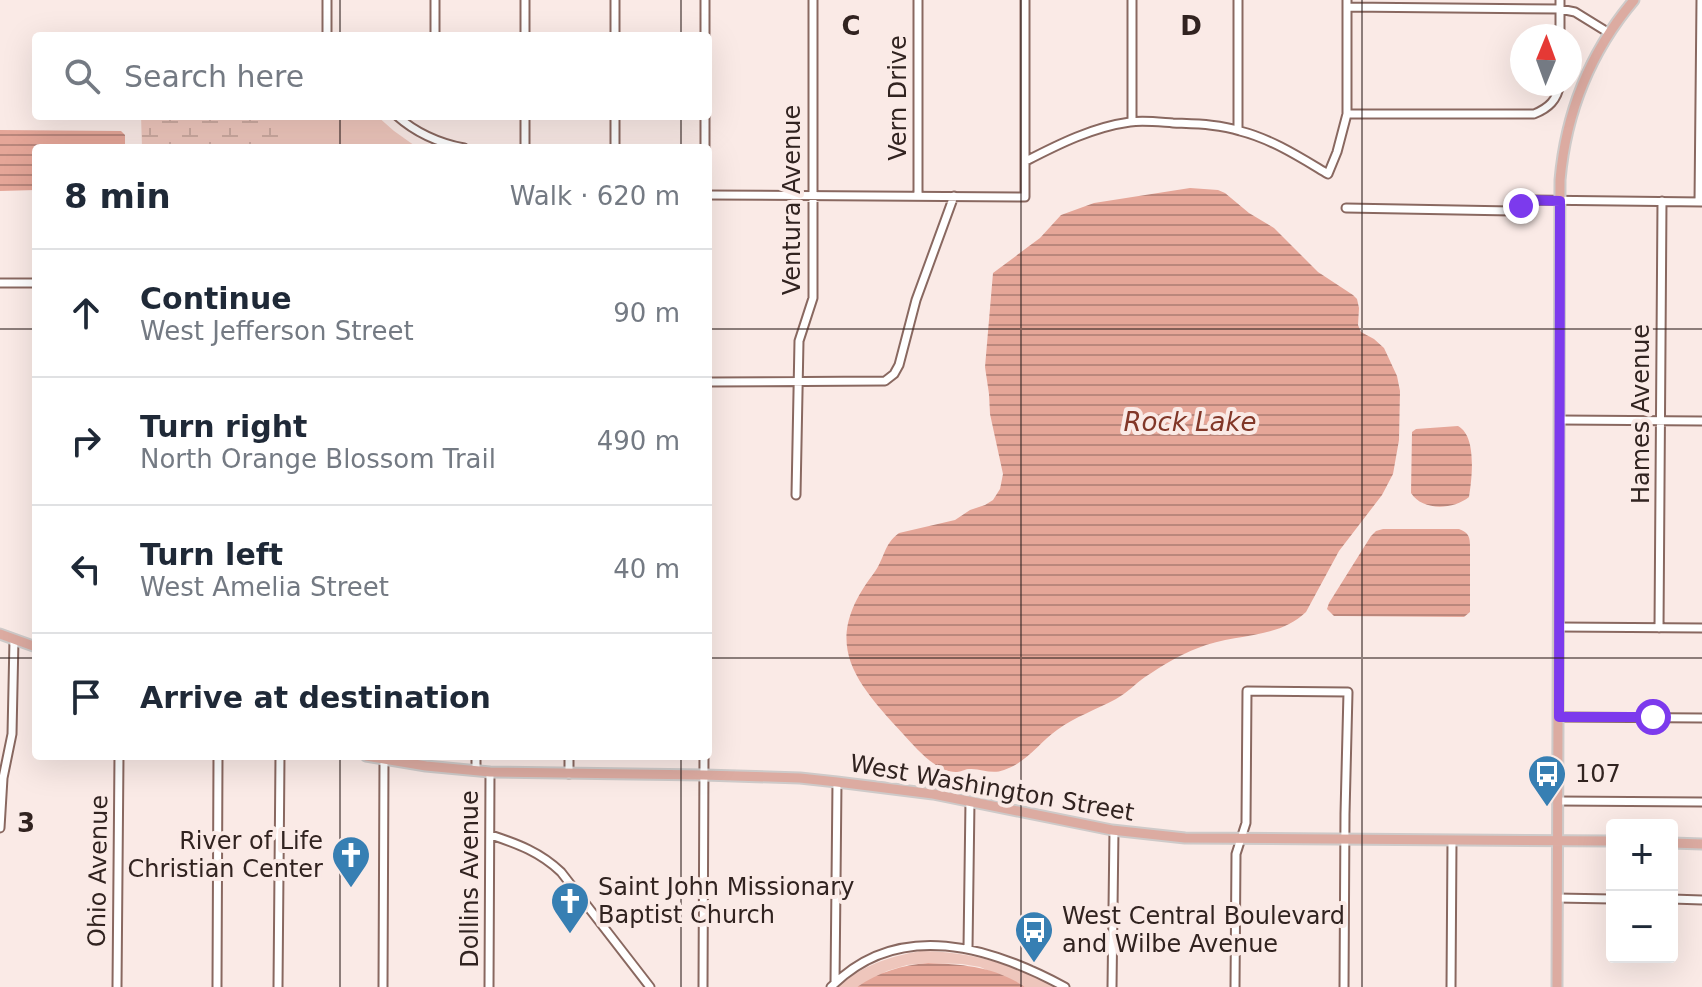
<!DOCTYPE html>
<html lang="en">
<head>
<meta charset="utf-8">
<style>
  body { margin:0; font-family:"DejaVu Sans",sans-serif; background:#f6f6f7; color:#1f2937 }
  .controls { position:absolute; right:24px; bottom:24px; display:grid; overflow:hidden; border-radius:8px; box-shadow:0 8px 32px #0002 }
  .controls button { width:72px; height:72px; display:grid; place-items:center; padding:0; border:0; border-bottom:2px solid #e0e1e3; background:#fff; color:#1f2937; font:40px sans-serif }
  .compass { position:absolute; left:1510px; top:24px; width:72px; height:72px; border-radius:50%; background:#fff; box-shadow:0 8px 32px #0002; rotate:1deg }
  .stop { position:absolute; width:24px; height:24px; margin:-18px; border:6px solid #7c3aed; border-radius:50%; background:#fff }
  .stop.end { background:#7c3aed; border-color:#fff; box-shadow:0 2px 8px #0008 }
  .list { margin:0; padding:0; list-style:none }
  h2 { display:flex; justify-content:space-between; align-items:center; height:104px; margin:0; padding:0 32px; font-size:34px }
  h2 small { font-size:26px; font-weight:400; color:#747a83 }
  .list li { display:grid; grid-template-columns:52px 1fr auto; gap:24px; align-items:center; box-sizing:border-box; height:128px; padding:0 32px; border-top:2px solid #e0e1e3 }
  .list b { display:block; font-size:30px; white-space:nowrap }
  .list p { margin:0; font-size:26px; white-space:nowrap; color:#747a83 }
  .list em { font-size:26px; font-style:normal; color:#747a83 }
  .icon { flex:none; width:44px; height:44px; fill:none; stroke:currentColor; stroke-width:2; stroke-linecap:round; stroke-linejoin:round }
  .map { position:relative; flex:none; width:1702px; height:987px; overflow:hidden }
  .search { position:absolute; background:#fff; box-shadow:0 8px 32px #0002; left:32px; top:32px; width:680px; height:88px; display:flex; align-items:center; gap:20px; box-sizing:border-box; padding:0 28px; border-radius:8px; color:#747a83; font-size:30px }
  .panel { position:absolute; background:#fff; box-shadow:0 8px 32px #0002; left:32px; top:144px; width:680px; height:616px; border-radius:8px }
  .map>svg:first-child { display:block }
</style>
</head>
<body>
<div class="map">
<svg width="1702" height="987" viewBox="0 0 1702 987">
  <defs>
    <pattern id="wetland-marsh" width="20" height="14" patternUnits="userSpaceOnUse" patternTransform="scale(2)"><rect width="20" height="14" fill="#eec6bc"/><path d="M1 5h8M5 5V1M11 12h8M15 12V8" fill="none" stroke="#cdaaa1"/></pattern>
    <pattern id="water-rules" width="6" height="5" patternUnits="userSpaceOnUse" patternTransform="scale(2)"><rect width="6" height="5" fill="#e5a698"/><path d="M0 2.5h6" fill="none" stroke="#ba877c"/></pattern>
  </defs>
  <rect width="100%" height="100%" fill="#faeae6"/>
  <!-- wetland -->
  <path fill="url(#wetland-marsh)" d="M141,116H343L354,148H142Z"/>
  <!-- green -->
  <path fill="#eec6bc" d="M280,116H377L394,131L418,148H280Z
    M920,951C969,951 1013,964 1057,987H1025L980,967L962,964L928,963L907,965L887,971L857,987H838C862,965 889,957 920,951Z"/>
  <!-- water -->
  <path fill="url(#water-rules)" d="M0,130L121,131L125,135V148H36V190L0,191Z
    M1190,188L1218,190L1225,193L1249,213L1274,228L1318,272L1353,295L1357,299L1359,308L1358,325L1361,332L1374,339L1384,348L1397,376L1400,391L1399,440L1393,474L1382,495L1339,551L1306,612C1277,640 1233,633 1198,648C1179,655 1162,666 1145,677C1135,684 1127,693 1116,699C1097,709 1075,717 1057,730C1039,743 1026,763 1004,770C991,775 981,768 969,769C965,769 961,772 957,772C937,773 916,748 904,735C852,679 821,642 874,573C885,558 883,545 899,533L955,520L970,510L985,505L993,500L1000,489L1003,474L990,414L989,394L985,367L993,273L1040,238L1061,215L1094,203Z
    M1458,426C1477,436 1472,478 1469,497C1453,510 1422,511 1411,493L1412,432L1416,429Z
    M1383,529H1459C1469,533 1470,537 1470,547V612L1464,617L1339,616H1334L1327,609L1329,603L1371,536L1376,531Z
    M928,963C962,964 996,967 1025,987H857C879,972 902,965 928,963Z"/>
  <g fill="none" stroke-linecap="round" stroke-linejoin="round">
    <defs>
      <path id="minor" d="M435,0V36
        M918,0V195
        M1132,0V121
        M1238,0V130
        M1560,0V36
        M1347,7L1560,9L1575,12L1609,33
        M327,36V0
        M525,36V0
        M615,36V0
        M705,36V0
        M1347,114H1534C1549,108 1557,100 1560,84
        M397,116C416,133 439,143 464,148
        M525,148V116
        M615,148V116
        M705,148V116
        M1026,161C1059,144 1093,127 1130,122C1143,120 1159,122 1173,123C1195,124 1219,124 1240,131C1272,139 1301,158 1328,174L1337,152L1347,114V0
        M708,195L1025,197V0
        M1699,202L1701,0
        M1346,208L1512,211C1520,208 1524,203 1532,200L1702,202
        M0,283H36
        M708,382L885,381L894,374L899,365L916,300L954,196
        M1560,420L1702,421
        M796,495L799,341L813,298V0
        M1559,627L1702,628
        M1659,628L1662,201
        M1559,717L1702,718
        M569,756V774
        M476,771V756
        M1558,801L1702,802
        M0,828L3,778L12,734L14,639
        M491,835C518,844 540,852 561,872L650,987
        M1557,898L1612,899
        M1672,899L1702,900
        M968,948L970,801
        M835,983L837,782
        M117,987L119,756
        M217,987L218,756
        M278,987L280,756
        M383,987L384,760
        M489,987L490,772
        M703,987L704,756
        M831,987C899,918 991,947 1065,987
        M1112,987L1114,830
        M1235,987L1236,854L1246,823L1247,691L1348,692L1345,814L1344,987
        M1451,987L1452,841"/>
      <path id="major" d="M0,634L36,647
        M366,756L426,766L490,772L704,775L800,778L837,782L933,794L1112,830L1185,838L1612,841
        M1672,843L1702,844
        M1557,987L1560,180C1566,112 1590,52 1634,0"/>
    </defs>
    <!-- minor casing -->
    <use href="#minor" stroke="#896860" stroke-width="11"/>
    <!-- major casing -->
    <use href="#major" stroke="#cecac9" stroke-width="13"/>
    <!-- minor -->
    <use href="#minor" stroke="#fff" stroke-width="7"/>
    <!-- major -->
    <use href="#major" stroke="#dcaba1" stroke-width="9"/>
  </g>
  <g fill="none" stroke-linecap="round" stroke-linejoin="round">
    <!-- route -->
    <path stroke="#7c3aed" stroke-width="10" d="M1521,206L1532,200L1560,201L1559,717H1653"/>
  </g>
  <!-- grid -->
  <path fill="none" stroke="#312320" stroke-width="2" stroke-opacity="0.55" d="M340,0V36M681,0V36M1021,0V987M1362,0V987M340,116V148M681,116V148M0,329H36M708,329H1702M0,658H36M708,658H1702M340,756V987M681,756V987"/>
  <!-- icons -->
  <defs>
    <symbol id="bus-pin" viewBox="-11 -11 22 30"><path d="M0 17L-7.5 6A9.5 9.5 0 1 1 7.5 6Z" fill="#377fb3" stroke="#faeae6"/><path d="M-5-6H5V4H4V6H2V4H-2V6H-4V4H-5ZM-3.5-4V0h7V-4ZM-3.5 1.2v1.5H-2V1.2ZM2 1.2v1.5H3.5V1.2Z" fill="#fff"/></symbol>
    <symbol id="church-pin" viewBox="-11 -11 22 30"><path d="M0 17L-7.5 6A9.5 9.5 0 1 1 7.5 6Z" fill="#377fb3" stroke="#faeae6"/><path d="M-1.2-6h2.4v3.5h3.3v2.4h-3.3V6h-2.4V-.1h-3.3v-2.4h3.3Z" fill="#fff"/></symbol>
  </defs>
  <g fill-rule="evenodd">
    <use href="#bus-pin" x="1525" y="752" width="44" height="60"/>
    <use href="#church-pin" x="329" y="833" width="44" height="60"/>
    <use href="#church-pin" x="548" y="879" width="44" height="60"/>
    <use href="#bus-pin" x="1012" y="908" width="44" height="60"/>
  </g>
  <g text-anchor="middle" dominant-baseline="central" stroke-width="8" stroke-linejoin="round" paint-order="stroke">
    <!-- street labels -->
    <g font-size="24" fill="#312320" stroke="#faeae6">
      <text transform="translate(898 98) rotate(-90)">Vern Drive</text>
      <text transform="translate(792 200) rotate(-90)">Ventura Avenue</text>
      <text transform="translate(1641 414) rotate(-90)">Hames Avenue</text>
      <text transform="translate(992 788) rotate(10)">West Washington Street</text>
      <text transform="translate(98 871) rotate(-89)">Ohio Avenue</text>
      <text transform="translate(470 879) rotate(-90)">Dollins Avenue</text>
    </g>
    <!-- poi labels -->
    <g font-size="24" fill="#312320" stroke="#faeae6" text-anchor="start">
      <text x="1575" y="774">107</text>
      <text x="323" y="841" text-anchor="end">River of Life<tspan x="323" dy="28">Christian Center</tspan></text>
      <text x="598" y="887">Saint John Missionary<tspan x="598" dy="28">Baptist Church</tspan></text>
      <text x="1062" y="916">West Central Boulevard<tspan x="1062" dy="28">and Wilbe Avenue</tspan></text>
    </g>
    <!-- water labels -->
    <g font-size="26" font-style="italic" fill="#823728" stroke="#faeae6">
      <text x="1190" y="422">Rock Lake</text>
    </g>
  </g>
  <g font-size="26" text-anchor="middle" font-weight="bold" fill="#312320" stroke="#faeae6" stroke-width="8" stroke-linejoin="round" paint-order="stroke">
    <text x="851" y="35">C</text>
    <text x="1191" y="35">D</text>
    <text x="26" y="832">3</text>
  </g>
</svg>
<div class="controls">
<button>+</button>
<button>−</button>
</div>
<svg class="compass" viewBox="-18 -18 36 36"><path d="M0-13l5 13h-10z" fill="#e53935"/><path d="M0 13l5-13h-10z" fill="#747a83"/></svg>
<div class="stop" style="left:1653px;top:717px"></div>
<div class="stop end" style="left:1521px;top:206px"></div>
<div class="search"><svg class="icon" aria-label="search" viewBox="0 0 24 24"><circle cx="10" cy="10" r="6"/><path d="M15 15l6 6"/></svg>Search here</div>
<section class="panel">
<h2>8 min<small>Walk · 620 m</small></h2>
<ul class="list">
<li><svg class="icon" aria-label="ahead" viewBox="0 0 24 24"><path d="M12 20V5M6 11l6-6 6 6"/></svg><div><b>Continue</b><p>West Jefferson Street</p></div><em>90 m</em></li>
<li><svg class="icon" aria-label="right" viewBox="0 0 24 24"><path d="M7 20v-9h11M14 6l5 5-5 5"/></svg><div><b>Turn right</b><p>North Orange Blossom Trail</p></div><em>490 m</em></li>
<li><svg class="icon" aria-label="left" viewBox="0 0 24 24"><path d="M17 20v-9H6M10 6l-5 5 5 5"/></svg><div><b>Turn left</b><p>West Amelia Street</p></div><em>40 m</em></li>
<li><svg class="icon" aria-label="arrive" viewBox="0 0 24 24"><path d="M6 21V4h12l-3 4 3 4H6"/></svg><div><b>Arrive at destination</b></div></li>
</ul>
</section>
</div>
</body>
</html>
